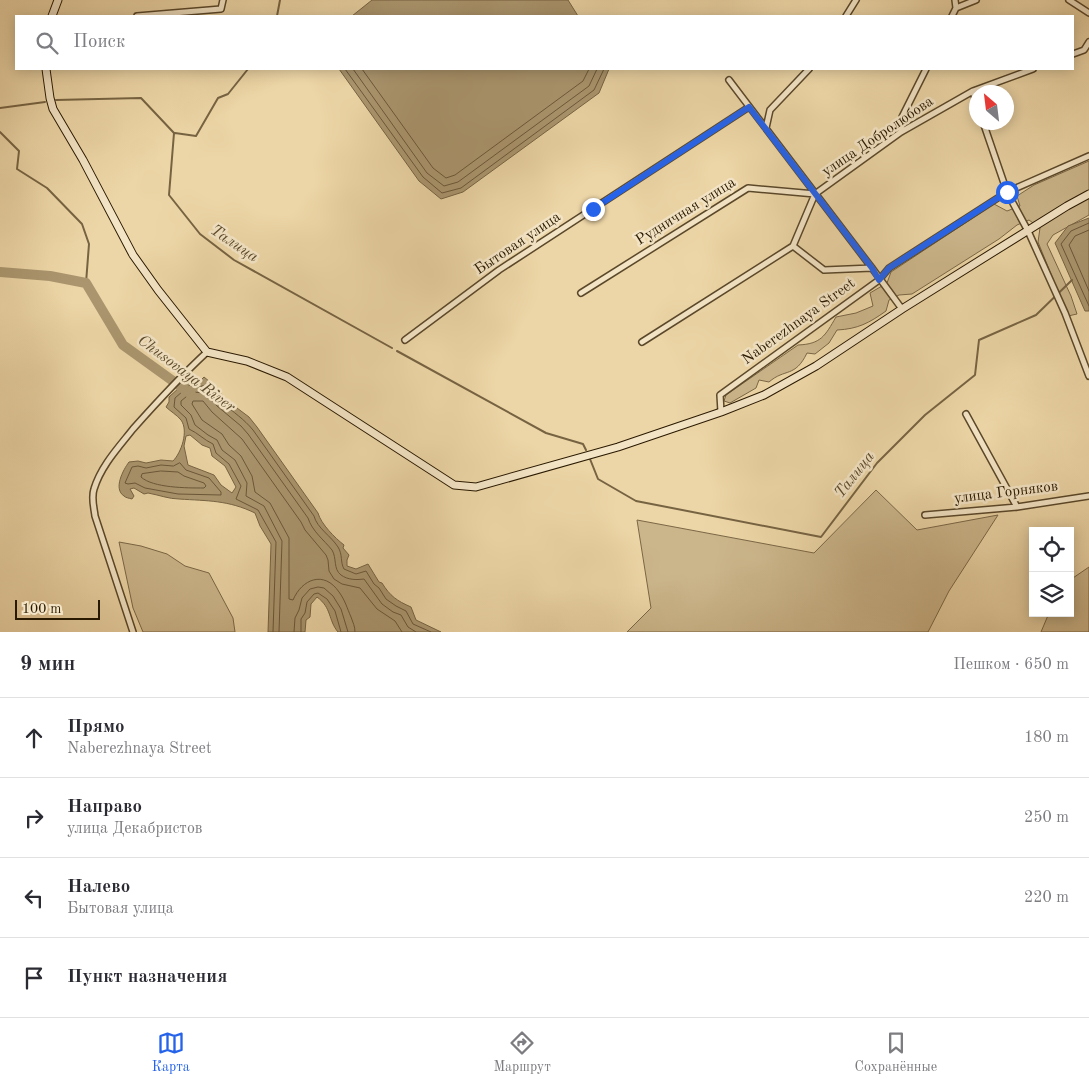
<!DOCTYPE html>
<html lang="ru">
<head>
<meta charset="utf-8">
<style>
  body { margin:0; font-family:"Old Standard TT",serif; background:#f7f7f7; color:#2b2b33 }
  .controls { position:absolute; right:15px; bottom:15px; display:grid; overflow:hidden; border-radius:0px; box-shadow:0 2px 12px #0003 }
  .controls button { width:45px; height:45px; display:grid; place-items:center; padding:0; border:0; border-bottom:1px solid #e1e1e2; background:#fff; color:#2b2b33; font:25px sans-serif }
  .compass { position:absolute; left:969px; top:85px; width:45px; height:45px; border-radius:50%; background:#fff; box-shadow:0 2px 12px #0003; rotate:332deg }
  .scale { position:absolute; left:15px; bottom:12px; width:85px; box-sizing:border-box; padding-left:5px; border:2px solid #291901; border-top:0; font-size:14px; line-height:18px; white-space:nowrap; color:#291901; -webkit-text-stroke:4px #f3e4c5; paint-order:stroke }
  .stop { position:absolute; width:15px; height:15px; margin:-11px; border:4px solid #2563eb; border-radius:50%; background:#fff }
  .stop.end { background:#2563eb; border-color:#fff; box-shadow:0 1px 5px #0008 }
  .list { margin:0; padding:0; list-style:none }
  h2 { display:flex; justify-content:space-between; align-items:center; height:65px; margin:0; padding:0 20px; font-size:21px }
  h2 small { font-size:16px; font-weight:400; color:#7c7c81 }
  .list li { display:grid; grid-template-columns:32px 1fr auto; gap:15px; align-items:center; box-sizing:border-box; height:80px; padding:0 20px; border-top:1px solid #e1e1e2 }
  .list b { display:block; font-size:19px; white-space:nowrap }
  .list p { margin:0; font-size:16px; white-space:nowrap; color:#7c7c81 }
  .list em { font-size:16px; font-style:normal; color:#7c7c81 }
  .icon { flex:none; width:28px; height:28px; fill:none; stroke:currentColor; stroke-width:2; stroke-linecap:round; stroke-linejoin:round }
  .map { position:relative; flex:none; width:1089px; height:632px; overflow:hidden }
  .search { position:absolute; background:#fff; box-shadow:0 2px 12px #0003; left:15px; right:15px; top:15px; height:55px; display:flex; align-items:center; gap:12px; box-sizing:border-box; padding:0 18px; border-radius:0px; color:#7c7c81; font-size:19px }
  .sheet { height:385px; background:#fff }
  nav { display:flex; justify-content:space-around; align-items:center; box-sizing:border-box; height:70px; border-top:1px solid #e1e1e2; background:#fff; font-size:14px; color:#7c7c81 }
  nav a { display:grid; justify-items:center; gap:2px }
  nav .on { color:#2563eb }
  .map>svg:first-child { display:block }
</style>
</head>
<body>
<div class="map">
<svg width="1089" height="632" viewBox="0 0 1089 632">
  <rect width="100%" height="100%" fill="#ecd5a6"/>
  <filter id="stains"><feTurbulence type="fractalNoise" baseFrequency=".004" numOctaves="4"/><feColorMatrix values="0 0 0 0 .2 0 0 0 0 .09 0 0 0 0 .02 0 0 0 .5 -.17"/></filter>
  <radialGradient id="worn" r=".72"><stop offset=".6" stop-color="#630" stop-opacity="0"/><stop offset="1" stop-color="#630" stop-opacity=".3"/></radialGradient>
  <!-- green -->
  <path fill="#cbb58a" stroke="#7a6746" d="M1089,161V215L1053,235L1047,244L1071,296L1077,314L1068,316L1038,242L1040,228L1029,220L1017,225L999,239L912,294L899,295L889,300L886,311C869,323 858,329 837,330L829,343L815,354L807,353C795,378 785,368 769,382L759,380L756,388L730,403L724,401L726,395L798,345C821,344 825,336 836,317L856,313L873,306L870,293L887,283L891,272L994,204L1007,211L1020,206L1017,196L1034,185Z
    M876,490L917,530L998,515L949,591L928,632H627L651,608L637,520L814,553Z
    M119,542L141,546L167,554L185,566L209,573L233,618L235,632H143L133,608Z
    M1089,567V632H1041L1049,613H1070V580Z"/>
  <!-- water -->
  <path fill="#aa956e" stroke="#766342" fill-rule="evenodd" d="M372,0H568L578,16H352Z
    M339,69H609L599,93L463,192L441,199L419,181Z
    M1089,218V311H1085L1055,243L1068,226Z
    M192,376L199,382L204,377L216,387L225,399L249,417L257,427L318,513C321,524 335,538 344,545L343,548L349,555L347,560V566L356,569L368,564L379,582L382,583C390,596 397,601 411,607L416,620L441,632H338C328,620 332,608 317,597L311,604L310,617L306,620L305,632H268L271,544L260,526L255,513C228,500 208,501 179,499C169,499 159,495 148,493L144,494L134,488L130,489L134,496L132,499C129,498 126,498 124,496C113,489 123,470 129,462L138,461L146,463L161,460L173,461C181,453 189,431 181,420C177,415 170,411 166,407L169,402V397ZM190,435L202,445L210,448L212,456L225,466L236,487L232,493L221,485L214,475L188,465L184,446L186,436Z"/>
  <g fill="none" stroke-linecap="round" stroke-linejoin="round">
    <!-- shore -->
    <path stroke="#6a5738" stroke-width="1" d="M345,69L423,177L442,193L461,188L594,90L604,69
      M353,69L427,173L444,186L458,182L589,86L597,69
      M362,69L433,168L446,178L455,175L583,81L589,69
      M1089,223L1071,231L1061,244L1089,306
      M1089,230L1075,236L1069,245L1089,291
      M180,463L186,470L209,478L221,492V495L178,494L145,488L135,483L128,484L125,483L132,467L138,466L146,468L161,465L173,466Z
      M161,471L178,472L184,476L204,483L206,486L204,488C187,488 153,488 141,477L142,474Z
      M273,632L276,542L258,510L236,499L241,486L229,464L216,453L213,444C204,440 198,433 189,429L186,418L174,407L175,398L191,384L198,387L206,385C213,391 217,397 223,403C233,412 244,419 253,430L314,516C317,528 331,536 338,547C343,555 340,562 344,569L356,574L366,571L374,584L379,588L386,599L396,606L406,611L413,624L431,632
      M279,632L282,541L264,506L246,496L247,483L235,460L222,450L217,440L208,435L195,425L191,415L181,405V401L192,392L206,393L217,406L241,426L248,434L308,518C312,531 324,540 332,550C337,558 333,569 341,575C348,580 356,580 364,579L382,604L393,612L401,615L408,627L416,632
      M294,632L295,618L299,610L302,598L310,589L318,587L324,588L333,596L341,609L348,632
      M301,632V619L305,613L307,602L314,594L318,593L327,599L335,611L341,632
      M355,632C355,626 353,623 351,617C347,608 345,600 339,592C324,570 302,579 293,600L289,599V538L270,503L255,492L252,476L241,456L229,445L222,434L202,420L192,404L193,401H203L212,412L242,439L301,522L305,530L326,555L328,560L329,571L334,579L342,584L360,588L377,609L395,621L402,632"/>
    <!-- stream -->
    <path stroke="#766342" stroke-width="2" d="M277,16L280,0
      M56,100L141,98L174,133L169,195L200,234L234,260L392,348
      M0,108L45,102
      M0,132L19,151L17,169L47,188L82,224L89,244L86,283
      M175,133L196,136L218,98L228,94L248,69
      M397,351L546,433L583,444L586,450
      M590,459L598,479L636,501L821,537L877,463L925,415L975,375L979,340L1036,315L1072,280"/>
    <!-- river -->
    <path stroke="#aa956e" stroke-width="10" d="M0,272L50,276L86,283L123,345L191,394"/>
    <defs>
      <path id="street" d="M1069,0L1089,13
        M956,8L976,0
        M137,16L221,9L223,0
        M846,16L856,0
        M952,16L956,8L955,0
        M1073,54L1084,50L1089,42
        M729,80L872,268L902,309
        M973,91L976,102
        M983,122L1007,192L1028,231L1065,313L1089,376
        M766,128L770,110L809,69
        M901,132L902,117L926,69
        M793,246L824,270L872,268
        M581,293L748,188L815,194
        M405,340L499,270L749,107
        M642,342L793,246L815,194L901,132L973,91L1033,69
        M721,412L720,395L879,280L889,268L1007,192L1089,156
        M966,414L1017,507
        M925,515L1017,507L1089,496
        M133,632L95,516C94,507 91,498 94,489C101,466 118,448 133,429C157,402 181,376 207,352"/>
      <path id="secondary" d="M52,16L58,0
        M46,69L50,98L53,109L83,160L133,255L158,290L207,352L247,361L287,377L454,485L476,487L618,447L721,412L764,395L816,366L902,309L1067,206L1089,194"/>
    </defs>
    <!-- street casing -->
    <use href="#street" stroke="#5a482a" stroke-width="8"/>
    <!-- secondary casing -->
    <use href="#secondary" stroke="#291901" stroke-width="9"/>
    <!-- street -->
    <use href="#street" stroke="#f3e4c5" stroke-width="5"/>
    <!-- secondary -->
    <use href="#secondary" stroke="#f3e4c5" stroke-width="7"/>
  </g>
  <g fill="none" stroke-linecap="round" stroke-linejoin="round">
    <!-- route -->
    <path stroke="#2563eb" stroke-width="6" d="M593,209L749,107L872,268L879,280L889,268L1007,192"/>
  </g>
  <g text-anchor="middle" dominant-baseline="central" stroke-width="5" stroke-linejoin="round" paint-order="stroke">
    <!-- street labels -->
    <g font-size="15" fill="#291901" stroke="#f3e4c5">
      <text transform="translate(878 137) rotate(-34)">улица Добролюбова</text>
      <text transform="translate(686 212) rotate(-32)">Рудничная улица</text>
      <text transform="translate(518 244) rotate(-34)">Бытовая улица</text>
      <text transform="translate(799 322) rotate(-36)">Naberezhnaya Street</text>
      <text transform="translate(1006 493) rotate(-7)">улица Горняков</text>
    </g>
    <!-- water labels -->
    <g font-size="16" font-style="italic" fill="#5d4b2d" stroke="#f3e4c5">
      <text transform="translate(234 244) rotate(34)">Талица</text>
      <text transform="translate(186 374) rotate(37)">Chusovaya River</text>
      <text transform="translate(855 475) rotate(-52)">Талица</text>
    </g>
  </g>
  <rect width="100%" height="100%" filter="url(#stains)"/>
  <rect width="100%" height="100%" fill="url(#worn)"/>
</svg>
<div class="controls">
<button><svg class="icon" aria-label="locate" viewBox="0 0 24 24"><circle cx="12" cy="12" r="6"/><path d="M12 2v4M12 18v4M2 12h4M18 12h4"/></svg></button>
<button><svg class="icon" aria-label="layers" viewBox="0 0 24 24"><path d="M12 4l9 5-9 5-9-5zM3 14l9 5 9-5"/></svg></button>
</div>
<svg class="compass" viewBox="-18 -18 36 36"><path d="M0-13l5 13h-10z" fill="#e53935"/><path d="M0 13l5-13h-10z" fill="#7c7c81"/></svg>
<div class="scale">100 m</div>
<div class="stop" style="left:1007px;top:192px"></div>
<div class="stop end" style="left:593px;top:209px"></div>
<div class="search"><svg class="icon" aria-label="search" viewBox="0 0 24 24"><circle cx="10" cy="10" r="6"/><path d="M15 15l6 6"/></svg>Поиск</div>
</div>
<section class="sheet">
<h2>9 мин<small>Пешком · 650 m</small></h2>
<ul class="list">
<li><svg class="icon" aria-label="ahead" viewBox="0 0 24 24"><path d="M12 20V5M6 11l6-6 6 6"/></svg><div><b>Прямо</b><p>Naberezhnaya Street</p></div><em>180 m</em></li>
<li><svg class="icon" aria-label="right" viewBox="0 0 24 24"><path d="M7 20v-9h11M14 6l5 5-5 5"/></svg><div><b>Направо</b><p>улица Декабристов</p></div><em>250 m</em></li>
<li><svg class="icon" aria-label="left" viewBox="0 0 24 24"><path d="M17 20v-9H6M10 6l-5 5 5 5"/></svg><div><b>Налево</b><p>Бытовая улица</p></div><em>220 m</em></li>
<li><svg class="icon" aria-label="arrive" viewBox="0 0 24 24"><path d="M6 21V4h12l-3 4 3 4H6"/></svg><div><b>Пункт назначения</b></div></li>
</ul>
</section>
<nav>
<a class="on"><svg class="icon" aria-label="map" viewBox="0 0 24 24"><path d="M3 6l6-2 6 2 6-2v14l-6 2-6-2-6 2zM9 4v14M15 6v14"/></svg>Карта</a>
<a><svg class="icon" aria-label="directions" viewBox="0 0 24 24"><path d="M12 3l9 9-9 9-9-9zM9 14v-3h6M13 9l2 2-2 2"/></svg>Маршрут</a>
<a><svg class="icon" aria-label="saved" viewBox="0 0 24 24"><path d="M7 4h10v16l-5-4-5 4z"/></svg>Сохранённые</a>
</nav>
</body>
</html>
